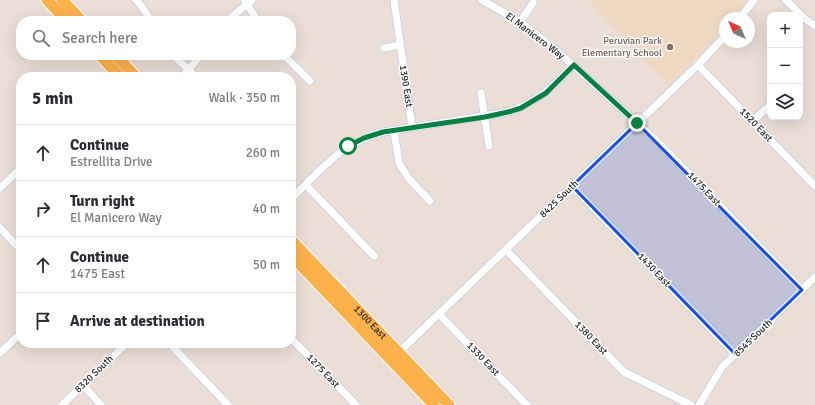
<!DOCTYPE html>
<html lang="en">
<head>
<meta charset="utf-8">
<style>
  body { margin:0; font-family:Signika,sans-serif; background:#f2f2f3; color:#2b2b33 }
  .controls { position:absolute; right:12px; top:12px; display:grid; overflow:hidden; border-radius:8px; box-shadow:0 4px 16px #0002 }
  .controls button { width:36px; height:36px; display:grid; place-items:center; padding:0; border:0; border-bottom:1px solid #e1e1e2; background:#fff; color:#2b2b33; font:20px sans-serif }
  .compass { position:absolute; left:719px; top:12px; width:36px; height:36px; border-radius:50%; background:#fff; box-shadow:0 4px 16px #0002; rotate:316deg }
  .stop { position:absolute; width:12px; height:12px; margin:-9px; border:3px solid #0b8043; border-radius:50%; background:#fff }
  .stop.end { background:#0b8043; border-color:#fff; box-shadow:0 1px 4px #0008 }
  .list { margin:0; padding:0; list-style:none }
  h2 { display:flex; justify-content:space-between; align-items:center; height:52px; margin:0; padding:0 16px; font-size:17px }
  h2 small { font-size:13px; font-weight:400; color:#7c7c81 }
  .list li { display:grid; grid-template-columns:26px 1fr auto; gap:12px; align-items:center; box-sizing:border-box; height:56px; padding:0 16px; border-top:1px solid #e1e1e2 }
  .list b { display:block; font-size:15px; white-space:nowrap }
  .list p { margin:0; font-size:13px; white-space:nowrap; color:#7c7c81 }
  .list em { font-size:13px; font-style:normal; color:#7c7c81 }
  .icon { flex:none; width:22px; height:22px; fill:none; stroke:currentColor; stroke-width:2; stroke-linecap:round; stroke-linejoin:round }
  .map { position:relative; flex:none; width:815px; height:405px; overflow:hidden }
  .search { position:absolute; background:#fff; box-shadow:0 4px 16px #0002; left:16px; top:16px; width:280px; height:44px; display:flex; align-items:center; gap:10px; box-sizing:border-box; padding:0 14px; border-radius:16px; color:#7c7c81; font-size:15px }
  .panel { position:absolute; background:#fff; box-shadow:0 4px 16px #0002; left:16px; top:72px; width:280px; height:276px; border-radius:16px }
  .map>svg:first-child { display:block }
</style>
</head>
<body>
<div class="map">
<svg width="815" height="405" viewBox="0 0 815 405">
  <rect width="100%" height="100%" fill="#ebded6"/>
  <!-- education -->
  <path fill="#efd9c3" d="M587,0H746L732,18H725V26L721,32L712,43L669,85Z"/>
  <g fill="none" stroke-linecap="round" stroke-linejoin="round">
    <defs>
      <path id="street" d="M136,0L143,8L151,21
        M394,0L412,127
        M482,0L520,22L556,50L655,139L802,290
        M786,0L804,18L815,26
        M245,1L258,21
        M740,18L754,0
        M227,21L252,0
        M520,22L533,3
        M384,48L400,45
        M173,55L196,77
        M284,55L310,81
        M698,65L815,186
        M182,77L201,55
        M481,93L489,146
        M753,121L770,105
        M394,131L399,163L409,179L430,201
        M306,185L374,256
        M572,186L735,354
        M0,188L21,168
        M291,199C319,172 343,141 383,132L508,112C537,102 553,87 573,65
        M0,228L21,250
        M506,250L624,372L691,405
        M439,314L527,405
        M291,338L356,405
        M169,343L228,405
        M0,353L21,333
        M397,354L698,65L725,36
        M83,385L101,405
        M62,405L127,343
        M699,405L722,367L815,277"/>
      <g id="primary">
        <path d="M47,0L67,21"/>
        <path d="M62,0L82,21"/>
        <path d="M100,55L120,77"/>
        <path d="M115,55L136,77"/>
        <path id="s1" d="M291,240L449,405"/>
        <path d="M291,255L434,405"/>
      </g>
    </defs>
    <!-- street casing -->
    <use href="#street" stroke="#cbd4e2" stroke-width="9"/>
    <!-- primary casing -->
    <use href="#primary" stroke="#fff" stroke-width="13"/>
    <!-- street -->
    <use href="#street" stroke="#fff" stroke-width="7"/>
    <!-- primary -->
    <use href="#primary" stroke="#fcb14b" stroke-width="11"/>
  </g>
  <g fill="none" stroke-linecap="round" stroke-linejoin="round">
    <!-- route -->
    <path stroke="#0b8043" stroke-width="5" d="M348,146L364,138L383,132L485,117L508,112L521,108L546,93L574,65L637,123"/>
  </g>
  <!-- marked area -->
  <path fill="#1d4ed8" fill-opacity="0.2" stroke="#1d4ed8" stroke-width="3" stroke-linejoin="round" d="M637,123L802,290L735,354L572,186Z"/>
  <!-- markers -->
  <circle fill="#8d6e63" stroke="#fff" stroke-width="1.5" cx="670" cy="47" r="4"/>
  <g text-anchor="middle" dominant-baseline="central" stroke-width="3" stroke-linejoin="round" paint-order="stroke">
    <!-- street labels -->
    <g font-size="10" fill="#272727" stroke="#fff">
      <text transform="translate(535 36) rotate(37)">El Manicero Way</text>
      <text transform="translate(406 86) rotate(81)">1390 East</text>
      <text transform="translate(756 125) rotate(46)">1520 East</text>
      <text transform="translate(704 189) rotate(46)">1475 East</text>
      <text transform="translate(559 199) rotate(-44)">8425 South</text>
      <text transform="translate(654 270) rotate(46)">1430 East</text>
      <text stroke="none"><textPath href="#s1" startOffset="114">1300 East</textPath></text>
      <text transform="translate(591 338) rotate(46)">1380 East</text>
      <text transform="translate(753 338) rotate(-44)">8545 South</text>
      <text transform="translate(483 359) rotate(46)">1330 East</text>
      <text transform="translate(323 371) rotate(46)">1275 East</text>
      <text transform="translate(94 374) rotate(-44)">8320 South</text>
    </g>
    <!-- education labels -->
    <g font-size="10" fill="#785e54" stroke="#fff" text-anchor="end">
      <text x="662" y="41">Peruvian Park<tspan x="662" dy="12">Elementary School</tspan></text>
    </g>
  </g>
</svg>
<div class="controls">
<button>+</button>
<button>−</button>
<button><svg class="icon" aria-label="layers" viewBox="0 0 24 24"><path d="M12 4l9 5-9 5-9-5zM3 14l9 5 9-5"/></svg></button>
</div>
<svg class="compass" viewBox="-18 -18 36 36"><path d="M0-13l5 13h-10z" fill="#e53935"/><path d="M0 13l5-13h-10z" fill="#7c7c81"/></svg>
<div class="stop" style="left:348px;top:146px"></div>
<div class="stop end" style="left:637px;top:123px"></div>
<div class="search"><svg class="icon" aria-label="search" viewBox="0 0 24 24"><circle cx="10" cy="10" r="6"/><path d="M15 15l6 6"/></svg>Search here</div>
<section class="panel">
<h2>5 min<small>Walk · 350 m</small></h2>
<ul class="list">
<li><svg class="icon" aria-label="ahead" viewBox="0 0 24 24"><path d="M12 20V5M6 11l6-6 6 6"/></svg><div><b>Continue</b><p>Estrellita Drive</p></div><em>260 m</em></li>
<li><svg class="icon" aria-label="right" viewBox="0 0 24 24"><path d="M7 20v-9h11M14 6l5 5-5 5"/></svg><div><b>Turn right</b><p>El Manicero Way</p></div><em>40 m</em></li>
<li><svg class="icon" aria-label="ahead" viewBox="0 0 24 24"><path d="M12 20V5M6 11l6-6 6 6"/></svg><div><b>Continue</b><p>1475 East</p></div><em>50 m</em></li>
<li><svg class="icon" aria-label="arrive" viewBox="0 0 24 24"><path d="M6 21V4h12l-3 4 3 4H6"/></svg><div><b>Arrive at destination</b></div></li>
</ul>
</section>
</div>
</body>
</html>
